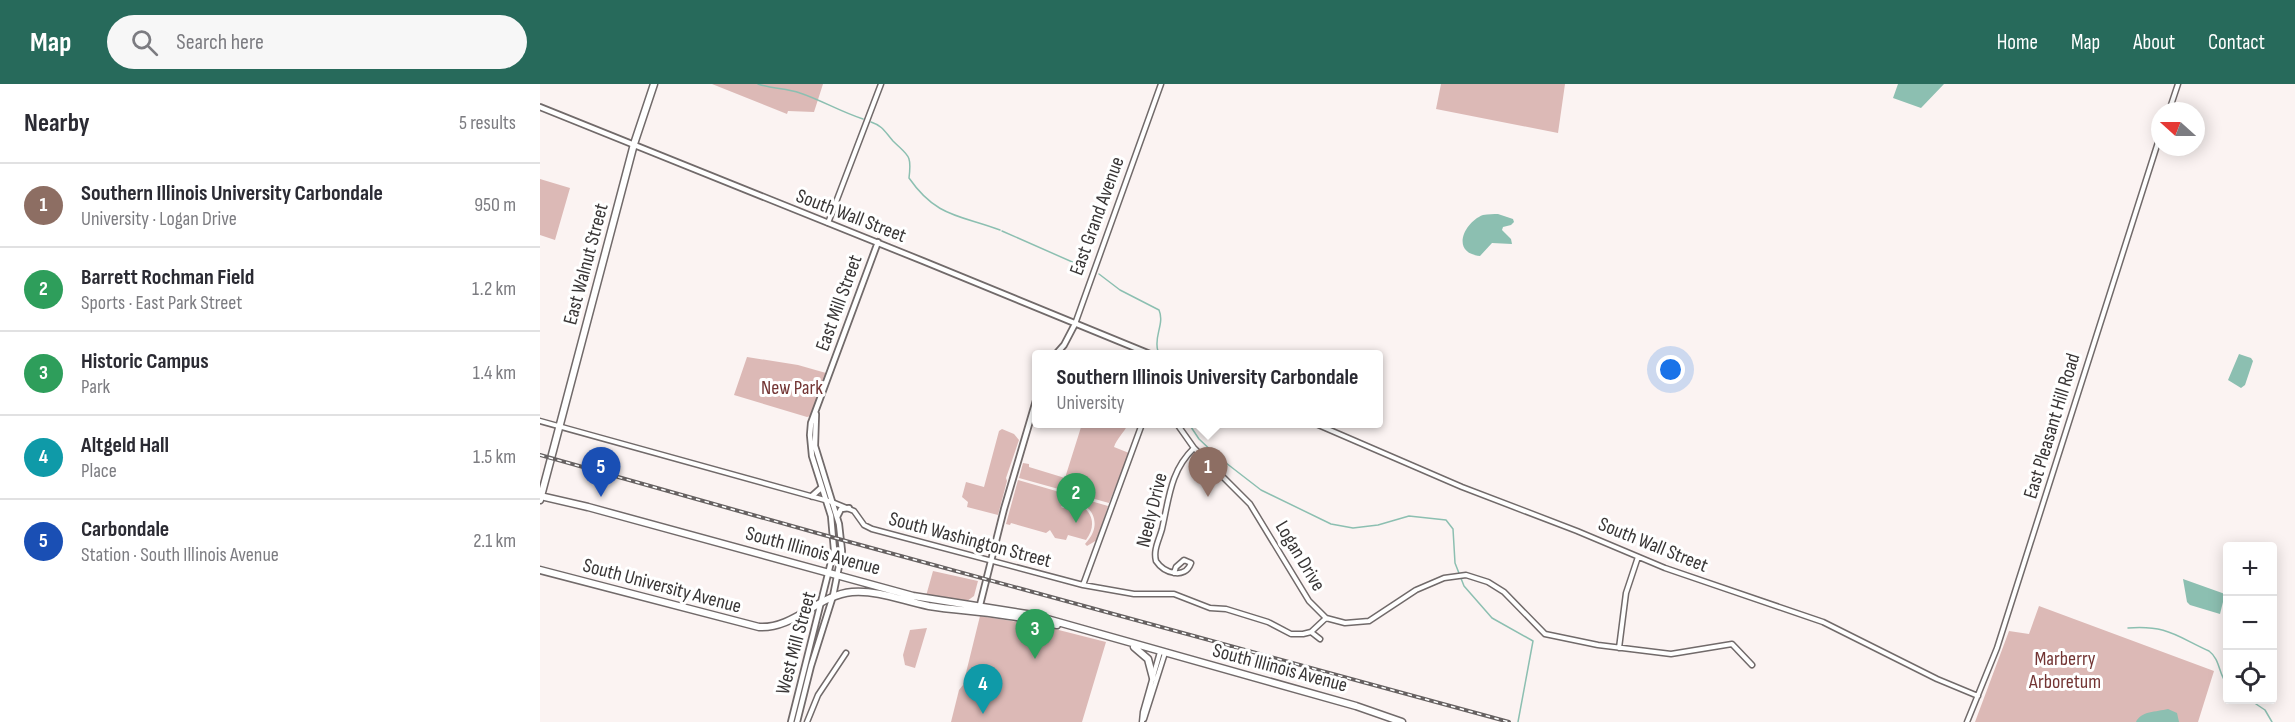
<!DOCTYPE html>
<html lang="en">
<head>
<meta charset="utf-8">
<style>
  body { margin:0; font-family:"Sofia Sans Condensed",sans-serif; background:#f7f7f7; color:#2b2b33 }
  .controls { position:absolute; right:18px; bottom:18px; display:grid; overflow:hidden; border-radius:6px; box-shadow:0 3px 15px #0003 }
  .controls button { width:54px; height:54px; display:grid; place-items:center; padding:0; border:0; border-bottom:2px solid #e1e1e2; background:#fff; color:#2b2b33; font:30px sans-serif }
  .compass { position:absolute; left:1611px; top:18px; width:54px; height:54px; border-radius:50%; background:#fff; box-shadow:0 3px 15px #0003; rotate:291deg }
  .you { position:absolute; left:1131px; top:286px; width:21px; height:21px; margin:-15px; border:4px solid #fff; border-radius:50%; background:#1a73e8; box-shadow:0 0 0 9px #1a73e833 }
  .badge { display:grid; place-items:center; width:39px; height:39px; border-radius:50%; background:#276a5b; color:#fff; font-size:20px; font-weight:700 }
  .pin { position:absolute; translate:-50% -50px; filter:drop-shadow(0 2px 3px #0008) }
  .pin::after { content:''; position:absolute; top:32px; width:21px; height:18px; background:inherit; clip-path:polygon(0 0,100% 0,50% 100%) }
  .popup { position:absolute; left:492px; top:266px; width:351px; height:78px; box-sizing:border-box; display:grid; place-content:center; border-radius:6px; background:#fff; filter:drop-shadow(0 2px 4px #0005); font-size:20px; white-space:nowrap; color:#7c7c81 }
  .popup b { font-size:22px; color:#2b2b33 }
  .popup::after { content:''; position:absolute; left:50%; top:100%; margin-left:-12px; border:12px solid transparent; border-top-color:#fff }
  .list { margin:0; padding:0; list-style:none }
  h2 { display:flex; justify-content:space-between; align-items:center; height:78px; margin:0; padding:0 24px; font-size:26px }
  h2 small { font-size:20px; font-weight:400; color:#7c7c81 }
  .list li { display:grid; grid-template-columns:39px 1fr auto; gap:18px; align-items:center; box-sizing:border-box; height:84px; padding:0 24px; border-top:2px solid #e1e1e2 }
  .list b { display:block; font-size:22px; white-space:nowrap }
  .list p { margin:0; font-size:20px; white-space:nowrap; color:#7c7c81 }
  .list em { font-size:20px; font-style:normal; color:#7c7c81 }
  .icon { flex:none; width:33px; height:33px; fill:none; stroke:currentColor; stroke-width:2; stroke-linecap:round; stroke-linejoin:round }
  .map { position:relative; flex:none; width:1755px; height:638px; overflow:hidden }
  header { display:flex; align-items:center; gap:36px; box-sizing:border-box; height:84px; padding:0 30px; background:#276a5b; color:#fff }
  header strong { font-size:28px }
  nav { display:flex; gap:33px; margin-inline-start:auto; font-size:21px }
  .search { width:420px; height:54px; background:#f7f7f7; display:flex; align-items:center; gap:15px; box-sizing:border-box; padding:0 21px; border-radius:33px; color:#7c7c81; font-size:22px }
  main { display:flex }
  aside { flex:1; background:#fff }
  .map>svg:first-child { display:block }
</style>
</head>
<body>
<header>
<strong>Map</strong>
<div class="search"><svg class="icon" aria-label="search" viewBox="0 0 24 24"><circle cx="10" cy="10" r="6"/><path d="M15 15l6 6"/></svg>Search here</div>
<nav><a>Home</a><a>Map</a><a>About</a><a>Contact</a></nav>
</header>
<main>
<aside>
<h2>Nearby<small>5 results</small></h2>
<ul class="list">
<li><span class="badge" style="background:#8d6e63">1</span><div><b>Southern Illinois University Carbondale</b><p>University · Logan Drive</p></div><em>950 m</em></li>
<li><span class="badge" style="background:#2e9e5b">2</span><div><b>Barrett Rochman Field</b><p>Sports · East Park Street</p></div><em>1.2 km</em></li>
<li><span class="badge" style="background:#2e9e5b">3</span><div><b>Historic Campus</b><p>Park</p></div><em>1.4 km</em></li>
<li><span class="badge" style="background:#0f9aa8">4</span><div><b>Altgeld Hall</b><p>Place</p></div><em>1.5 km</em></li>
<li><span class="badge" style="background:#1a4fb4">5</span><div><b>Carbondale</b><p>Station · South Illinois Avenue</p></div><em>2.1 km</em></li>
</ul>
</aside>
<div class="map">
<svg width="1755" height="638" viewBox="0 0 1755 638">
  <rect width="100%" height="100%" fill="#fbf3f2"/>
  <!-- green -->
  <path fill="#dcb9b6" d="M172,0H283L274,28L248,27L247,30Z
    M901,0H1025L1018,49L896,25Z
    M0,95L30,104L15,156L0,151Z
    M207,273L258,281L286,289L271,332L267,333L194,311Z
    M542,340H592H588C584,349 577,354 574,363L589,369L569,419L479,394L483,379L489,380V383L525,394Z
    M462,345L474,350L479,356L466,394L467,397L458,431L427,423L428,418L422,413L426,398L444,403L459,347Z
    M478,396L568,422L557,456L547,462L545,460C548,456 551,453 553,448C560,430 543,414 526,418L521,423L524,424L527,418C548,419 560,437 546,456L528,451L526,456L515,454L510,446L506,449L471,439L470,441L466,440Z
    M393,487L438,497L434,512L427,517L386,512Z
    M1499,522L1674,587L1658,638H1435L1469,547L1489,550Z
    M440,532L503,542L566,558L542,638H411L419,606L423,601Z
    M387,544L375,584L365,581L363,571L370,546Z"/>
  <!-- water -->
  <path fill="#8cbfb1" d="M1358,0H1404L1381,24L1353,14Z
    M958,130L973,135L974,138L971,141L963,143L962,146L971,155L972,160L952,159L940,172C910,169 924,138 943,131C948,130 954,130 958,130Z
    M1699,270L1711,274L1713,277L1705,301L1701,304L1688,296Z
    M1643,495L1685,510L1680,530L1650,521L1647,518Z
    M1628,625L1637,629L1639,638H1596C1601,627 1616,628 1628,625Z"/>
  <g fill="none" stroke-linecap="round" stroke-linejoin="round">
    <!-- stream -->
    <path stroke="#8cbfb1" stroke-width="1.5" d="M218,0C233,5 247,4 260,9C281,16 301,28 323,35
      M331,38C343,42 345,48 353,57C368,72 372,70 369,94C396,133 419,131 460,146
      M462,147L546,184
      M559,190L580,206L619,226C625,240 613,253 618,267
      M649,340L659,355L677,372L721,406L791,440L813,444L838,441L869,432L906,436L913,445L915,479L924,502L952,534L993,557L978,638
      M1588,544C1627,541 1636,552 1669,567C1681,576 1678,591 1688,601
      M1710,616L1725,626L1732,638"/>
    <defs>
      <path id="minor" d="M1629,27L1638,0
        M288,139L341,0
        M535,240L621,0
        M0,337L292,418L314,427L324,441L332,445L543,501L594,510H634L670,524L686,525L728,538L751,550H763L771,548L786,534
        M637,340L654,364L710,420L769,517L786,534L805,539L829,537L876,506L904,494L926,491L948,498L964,508L1005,550L1058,561L1131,570L1192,560L1212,581
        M776,340L922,403L1037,447L1125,484L1283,538L1397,595L1438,612
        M634,489L636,483L644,476L651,479C645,496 624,489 616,477C613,466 619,456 622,445C629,415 630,387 654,364
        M543,501L602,340
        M771,548L780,555
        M1079,564L1086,509L1098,473
        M604,635L625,569
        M267,638L278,611L306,569
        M602,638L603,628L620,568
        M1427,638L1457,564L1620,52"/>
      <path id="major" d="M0,23L383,177L610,270
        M516,270L524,261L535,240
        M272,412L281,404
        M297,433L301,425L309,424
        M439,525L464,425L497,313
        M251,638L294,466L291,432L272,372L270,351L271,339L338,158
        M257,638L271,582L293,512L302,467L299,440L275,362L276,330"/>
      <path id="highway" d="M0,412L48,423L373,512L493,531L816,622L862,638
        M0,416L94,60L114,0
        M0,486L219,543C254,545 278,511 312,508C339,506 363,517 389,522C413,526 438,527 463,531C481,533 499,538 517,541
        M594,563L608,575L613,594"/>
    </defs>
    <!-- minor casing -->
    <use href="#minor" stroke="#716a6a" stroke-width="7"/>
    <!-- major casing -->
    <use href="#major" stroke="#716a6a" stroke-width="8"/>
    <!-- highway casing -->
    <use href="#highway" stroke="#716a6a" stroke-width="9"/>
    <!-- minor -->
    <use href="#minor" stroke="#fff" stroke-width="4"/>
    <!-- major -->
    <use href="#major" stroke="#fff" stroke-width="4.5"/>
    <!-- highway -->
    <use href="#highway" stroke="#fff" stroke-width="6"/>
    <defs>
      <path id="rail" d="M0,371L284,451L969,638"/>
    </defs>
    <!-- rail casing -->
    <use href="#rail" stroke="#666161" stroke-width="4"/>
    <!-- rail -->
    <use href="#rail" stroke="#fff" stroke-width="1.5" stroke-dasharray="4.5" stroke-linecap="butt"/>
  </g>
  <g text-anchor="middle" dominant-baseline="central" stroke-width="6" stroke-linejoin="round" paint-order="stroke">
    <!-- street labels -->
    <g font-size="20" fill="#393636" stroke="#fff">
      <text transform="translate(311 132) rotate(21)">South Wall Street</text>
      <text transform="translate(557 132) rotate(-70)">East Grand Avenue</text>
      <text transform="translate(46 180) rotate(-75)">East Walnut Street</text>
      <text transform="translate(299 219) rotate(-70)">East Mill Street</text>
      <text transform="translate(1512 342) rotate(-73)">East Pleasant Hill Road</text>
      <text transform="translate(612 426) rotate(-76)">Neely Drive</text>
      <text transform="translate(430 456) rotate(15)">South Washington Street</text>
      <text transform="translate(1113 461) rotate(22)">South Wall Street</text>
      <text transform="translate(273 467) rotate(15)">South Illinois Avenue</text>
      <text transform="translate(760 472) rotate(59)">Logan Drive</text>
      <text transform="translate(122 502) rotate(15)">South University Avenue</text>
      <text transform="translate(256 559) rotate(-75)">West Mill Street</text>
      <text transform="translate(740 584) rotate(15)">South Illinois Avenue</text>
    </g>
    <!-- park labels -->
    <g font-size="20" fill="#733534" stroke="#fff">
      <text x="252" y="304">New Park</text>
      <text x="1525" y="575">Marberry<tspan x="1525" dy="23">Arboretum</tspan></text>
    </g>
  </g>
</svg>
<div class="controls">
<button>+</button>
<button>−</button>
<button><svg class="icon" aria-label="locate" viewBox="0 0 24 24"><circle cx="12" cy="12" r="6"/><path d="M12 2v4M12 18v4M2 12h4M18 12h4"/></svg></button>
</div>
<svg class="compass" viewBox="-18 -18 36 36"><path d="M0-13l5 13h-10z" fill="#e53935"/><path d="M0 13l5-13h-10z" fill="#7c7c81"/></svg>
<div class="you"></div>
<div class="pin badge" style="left:668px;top:413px;background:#8d6e63">1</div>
<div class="popup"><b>Southern Illinois University Carbondale</b>University</div>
<div class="pin badge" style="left:536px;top:439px;background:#2e9e5b">2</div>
<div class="pin badge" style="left:495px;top:575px;background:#2e9e5b">3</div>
<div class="pin badge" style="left:443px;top:630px;background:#0f9aa8">4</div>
<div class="pin badge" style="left:61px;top:413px;background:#1a4fb4">5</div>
</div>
</main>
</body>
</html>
